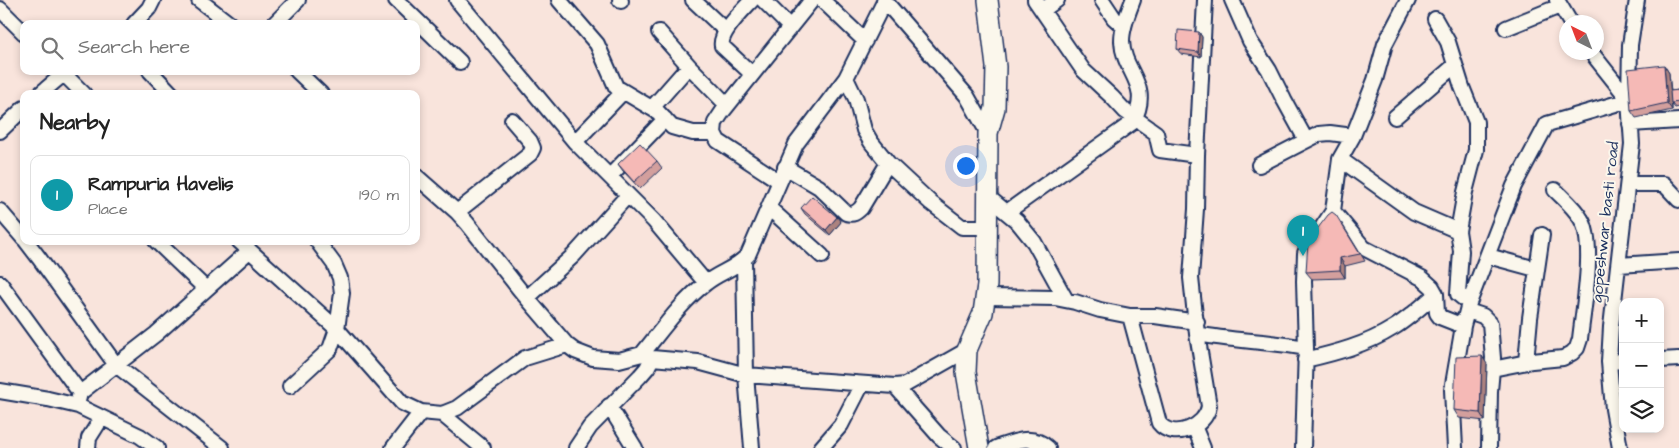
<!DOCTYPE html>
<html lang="en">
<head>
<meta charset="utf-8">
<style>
  body { margin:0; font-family:"Architects Daughter",sans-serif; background:#f6f6f6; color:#222 }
  .controls { position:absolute; right:15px; bottom:15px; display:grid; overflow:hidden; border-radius:10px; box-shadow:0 2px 8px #0003 }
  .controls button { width:45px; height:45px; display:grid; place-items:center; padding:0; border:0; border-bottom:1px solid #e0e0e0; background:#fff; color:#222; font:25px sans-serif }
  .compass { position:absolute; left:1559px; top:15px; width:45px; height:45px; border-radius:50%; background:#fff; box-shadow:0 2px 8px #0003; rotate:318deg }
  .you { position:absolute; left:965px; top:165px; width:18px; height:18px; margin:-12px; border:4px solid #fff; border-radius:50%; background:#1a73e8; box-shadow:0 0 0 8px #1a73e833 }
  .badge { display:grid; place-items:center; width:32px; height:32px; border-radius:50%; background:#d93025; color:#fff; font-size:16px; font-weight:700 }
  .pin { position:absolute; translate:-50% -41px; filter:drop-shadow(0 1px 2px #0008) }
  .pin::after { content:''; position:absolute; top:26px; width:18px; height:15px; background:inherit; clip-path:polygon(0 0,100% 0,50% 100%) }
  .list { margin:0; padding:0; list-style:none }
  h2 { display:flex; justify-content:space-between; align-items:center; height:65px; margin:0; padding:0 20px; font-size:21px }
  h2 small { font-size:16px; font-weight:400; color:#767676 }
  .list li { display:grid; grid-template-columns:32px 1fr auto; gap:15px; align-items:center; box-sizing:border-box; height:80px; margin:0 10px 10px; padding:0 10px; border:1px solid #e0e0e0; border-radius:10px }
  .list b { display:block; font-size:19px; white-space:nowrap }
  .list p { margin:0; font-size:16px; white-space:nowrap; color:#767676 }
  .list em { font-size:16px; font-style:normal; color:#767676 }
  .icon { flex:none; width:28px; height:28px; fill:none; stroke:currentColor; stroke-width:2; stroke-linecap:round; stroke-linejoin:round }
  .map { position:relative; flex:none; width:1679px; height:448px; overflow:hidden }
  .search { position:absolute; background:#fff; box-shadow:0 2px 8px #0003; left:20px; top:20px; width:400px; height:55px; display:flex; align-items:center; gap:12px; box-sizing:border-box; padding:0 18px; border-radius:10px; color:#767676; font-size:19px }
  .panel { position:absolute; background:#fff; box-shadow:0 2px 8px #0003; left:20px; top:90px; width:400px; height:155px; border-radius:10px }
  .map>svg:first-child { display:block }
</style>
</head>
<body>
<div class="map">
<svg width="1679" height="448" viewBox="0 0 1679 448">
  <rect width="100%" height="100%" fill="#f9e4dc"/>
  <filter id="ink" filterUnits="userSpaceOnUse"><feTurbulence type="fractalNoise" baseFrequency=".02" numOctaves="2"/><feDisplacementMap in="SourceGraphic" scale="10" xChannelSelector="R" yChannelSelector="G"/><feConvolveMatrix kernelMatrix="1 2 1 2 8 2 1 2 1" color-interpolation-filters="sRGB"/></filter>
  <g filter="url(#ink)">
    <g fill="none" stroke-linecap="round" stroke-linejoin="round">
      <defs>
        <path id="street" d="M199,0L230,24
          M396,0L460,62
          M457,0L575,142L654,221L706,283
          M559,0L597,44L616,87L658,112L672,127L693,133H714
          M620,0L621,1
          M693,0L726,31
          M752,0C743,10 719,33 722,46L752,74
          M763,0L790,27
          M822,0L865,41
          M884,0L967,96L988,133
          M1035,0L1083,70L1112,97L1125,111L1156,133L1160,150L1197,155
          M1102,0L1114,18L1124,27
          M1205,0L1197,155L1196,209L1191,278L1197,334C1233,341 1270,341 1306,348
          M1232,0L1250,41L1269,70L1284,100L1306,140
          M1557,0L1570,22
          M0,9L24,33
          M1043,10L1057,0
          M1435,19L1448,42L1462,87L1476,122V150L1465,192L1458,231L1461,251L1458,294L1469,303
          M134,24L149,8L153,0
          M274,24L298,0
          M1506,28L1560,6
          M659,32L689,66L727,105
          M61,71L84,94
          M150,71L172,94
          M297,71L321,94
          M846,78L856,99L864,130L871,142L888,163L931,203L962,227H988
          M40,94L67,71
          M652,108L689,66
          M1395,117L1454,66
          M1630,124L1679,121
          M0,131L24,108
          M575,142L623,92
          M1340,159L1414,212L1458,231
          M1259,165L1319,134L1330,133L1353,136
          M785,167L819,187L846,213C853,215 856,213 861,208L888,163
          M416,176L457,212L467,223L520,290L567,345L575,351L593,358L619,360L642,354L652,358L698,362L746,375L895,386L905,385L967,350
          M610,176L665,119
          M779,181L718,141L714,133L715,123L723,111L812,0
          M1628,184H1664L1679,200
          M988,197L1017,221L1034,242L1066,300
          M769,208L822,256
          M0,211L24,239
          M1333,211L1364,248L1422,278L1432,287L1436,294L1437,313L1440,317L1463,326L1452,390L1455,448
          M457,212L530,154L533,148L530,141L512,120
          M1007,212L1133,122C1153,84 1123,73 1122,41C1122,27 1128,13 1133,0
          M26,241L39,258L116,365L222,448
          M156,241L206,289
          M239,241L337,329L402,403L421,412L442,414L457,408L525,358L567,345
          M1488,256L1536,269
          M744,260L746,375L752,448
          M1619,265L1679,261
          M0,283L80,393L78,401
          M985,297L1055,298L1075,302L1100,310L1130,316H1155L1197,322
          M527,298L574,255L628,195
          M1468,311L1483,316L1490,323L1493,358L1490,391L1489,448
          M1130,316L1159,423C1173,441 1206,427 1209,406L1197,334
          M1463,326L1469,303L1514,186L1547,124L1629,100L1591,52
          M642,354C661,331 682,301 706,283C721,271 734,270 748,255L796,144L846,78L885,0
          M1305,360C1335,353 1366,345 1393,328C1408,319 1422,306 1436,294
          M1660,360L1679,359
          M1526,362L1530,318L1542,235
          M1609,362L1623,361
          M1492,369L1532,361L1563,358L1572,353L1577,348L1580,339C1583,310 1596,242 1581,219C1575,208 1564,199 1555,190
          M290,386L330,349L337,329L342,293L340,278L334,264L317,241
          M895,386L939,436L954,448
          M0,391L48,399L78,406L140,436L157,448
          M80,393L156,334L249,251
          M609,406L635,448
          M442,414L483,448
          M1194,426L1203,448
          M88,448L89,438L101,419
          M393,448L421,412
          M576,448L590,427L640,376L647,368L652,358
          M821,448L841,425L862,384
          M996,448C1013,442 1032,433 1048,448
          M1303,448L1306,348L1304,281L1305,253L1333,211L1340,159L1353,136L1375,80L1385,44L1408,0
          M1620,448L1613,409L1609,362L1611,327L1632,144L1629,100L1630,45L1637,0"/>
        <path id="secondary" d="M979,448L966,372L967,350L983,313L987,285L988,133L995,108L996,67L988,0"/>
      </defs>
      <!-- street casing -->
      <use href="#street" stroke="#1b2f5e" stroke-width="18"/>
      <!-- secondary casing -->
      <use href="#secondary" stroke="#1b2f5e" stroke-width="22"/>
      <!-- street -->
      <use href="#street" stroke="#fbf7ec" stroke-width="14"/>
      <!-- secondary -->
      <use href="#secondary" stroke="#fbf7ec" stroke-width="19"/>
    </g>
    <!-- wall -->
    <path fill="#d39f9d" stroke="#1b2f5e" d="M1199,32L1202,37L1201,57L1181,54L1177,49Z
      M1664,65L1669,73L1671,91L1679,90V107L1675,108L1672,104V110L1636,118L1631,111Z
      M657,161L662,168L640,189L623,171L618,164Z
      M801,208L837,217L841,222L830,235L805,214Z
      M1341,222L1365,261L1345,266V278L1312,279L1306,272Z
      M1487,364L1485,421L1459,418L1454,410Z"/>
    <!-- shaded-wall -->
    <path fill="#ac827f" stroke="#1b2f5e" d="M1199,32L1202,37L1201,57L1198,52Z
      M1664,65L1669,73L1672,110L1667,103Z
      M837,217L841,222L830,235L826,230Z
      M1340,258L1345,266V278L1340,270Z
      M1482,356L1487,364L1485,421L1480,413Z"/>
    <!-- building -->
    <path fill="#f5b9b6" stroke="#1b2f5e" d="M1178,30L1199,32L1198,52L1177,49Z
      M1664,65L1667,103L1631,111L1628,69Z
      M1679,90V102L1671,103L1670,91Z
      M640,143L657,161L634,182L618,164Z
      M812,196L837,217L826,230L801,208Z
      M1332,212L1336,215L1360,254L1340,258V270L1306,272L1308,241L1328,215Z
      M1626,299L1646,300V302H1626Z
      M1482,356L1480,413L1454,410L1456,357Z"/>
  </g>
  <g text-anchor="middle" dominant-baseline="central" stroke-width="4" stroke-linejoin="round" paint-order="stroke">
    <!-- street labels -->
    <g font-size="16" fill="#1b2f5e" stroke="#fbf7ec">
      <text transform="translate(1605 222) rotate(-84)">gopeshwar basti road</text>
    </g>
  </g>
</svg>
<div class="controls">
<button>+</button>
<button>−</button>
<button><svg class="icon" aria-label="layers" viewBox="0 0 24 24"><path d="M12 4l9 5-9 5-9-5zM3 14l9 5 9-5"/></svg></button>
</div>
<svg class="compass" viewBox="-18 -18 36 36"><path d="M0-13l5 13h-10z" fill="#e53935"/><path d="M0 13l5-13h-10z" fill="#767676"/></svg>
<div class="you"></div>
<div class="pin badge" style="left:1303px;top:256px;background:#0f9aa8">1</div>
<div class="search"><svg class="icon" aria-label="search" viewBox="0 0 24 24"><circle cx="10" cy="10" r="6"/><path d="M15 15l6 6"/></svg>Search here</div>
<section class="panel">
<h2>Nearby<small></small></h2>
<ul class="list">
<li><span class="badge" style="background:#0f9aa8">1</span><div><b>Rampuria Havelis</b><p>Place</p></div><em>190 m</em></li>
</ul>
</section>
</div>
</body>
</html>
